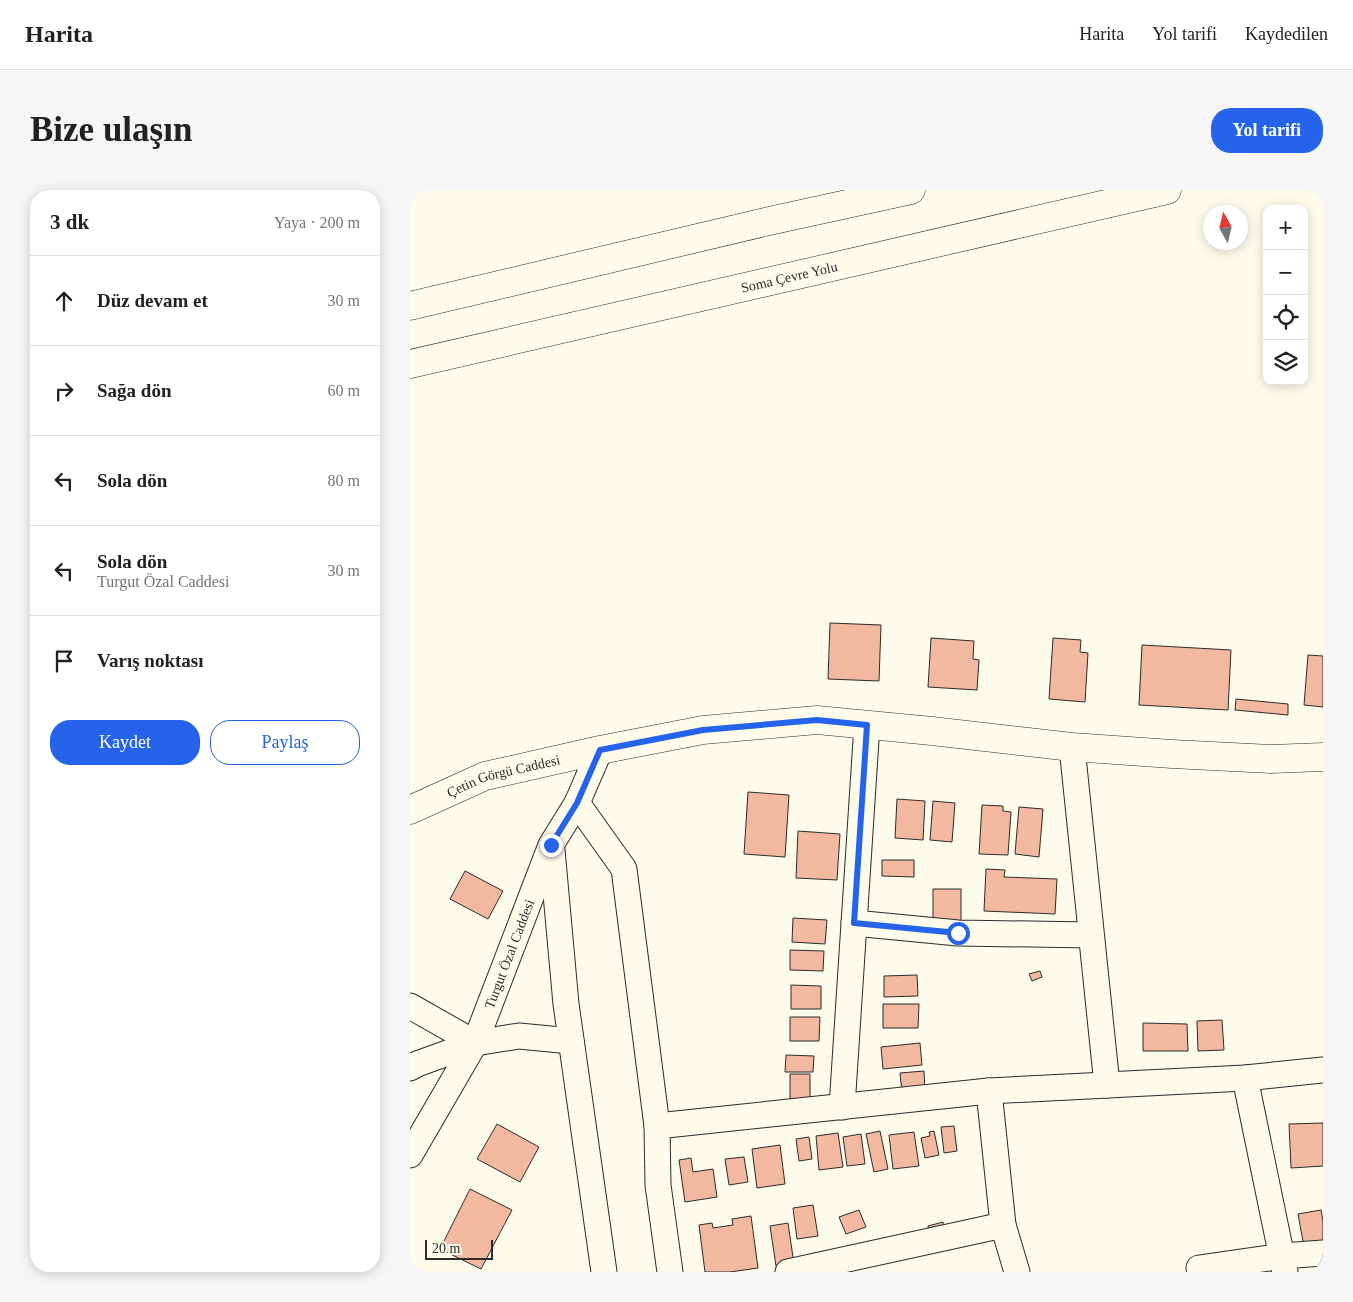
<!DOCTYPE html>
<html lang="tr">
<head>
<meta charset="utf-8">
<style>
  body { margin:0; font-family:"Times New Roman",serif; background:#f6f6f6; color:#202124 }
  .controls { position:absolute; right:15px; top:15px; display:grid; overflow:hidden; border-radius:10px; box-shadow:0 2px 12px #0003 }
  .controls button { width:45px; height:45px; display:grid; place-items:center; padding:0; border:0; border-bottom:1px solid #e0e0e0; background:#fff; color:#202124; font:25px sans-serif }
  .compass { position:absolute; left:793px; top:15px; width:45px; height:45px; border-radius:50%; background:#fff; box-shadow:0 2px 12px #0003; rotate:352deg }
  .scale { position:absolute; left:15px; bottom:12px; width:68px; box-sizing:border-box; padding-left:5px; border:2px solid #2b2b2b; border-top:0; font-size:14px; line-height:18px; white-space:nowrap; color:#2b2b2b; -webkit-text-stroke:4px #fdfbea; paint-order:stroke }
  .stop { position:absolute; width:15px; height:15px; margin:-11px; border:4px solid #2563eb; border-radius:50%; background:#fff }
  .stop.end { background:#2563eb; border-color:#fff; box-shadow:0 1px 5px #0008 }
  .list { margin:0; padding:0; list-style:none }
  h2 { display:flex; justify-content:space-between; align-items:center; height:65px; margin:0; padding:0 20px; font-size:21px }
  h2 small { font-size:16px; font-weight:400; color:#757577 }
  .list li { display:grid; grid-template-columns:32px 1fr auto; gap:15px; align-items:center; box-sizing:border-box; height:90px; padding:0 20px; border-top:1px solid #e0e0e0 }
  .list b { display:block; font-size:19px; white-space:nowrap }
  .list p { margin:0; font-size:16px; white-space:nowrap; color:#757577 }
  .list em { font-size:16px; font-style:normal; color:#757577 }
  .actions { display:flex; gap:10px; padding:15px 20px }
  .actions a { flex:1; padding:11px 0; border:1px solid #2563eb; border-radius:20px; text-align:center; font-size:18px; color:#2563eb }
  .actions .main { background:#2563eb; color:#fff }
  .icon { flex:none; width:28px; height:28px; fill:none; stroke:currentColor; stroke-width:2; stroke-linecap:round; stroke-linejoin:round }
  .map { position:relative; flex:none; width:913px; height:1082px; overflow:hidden; border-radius:20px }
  header { display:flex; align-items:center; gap:30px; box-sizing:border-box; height:70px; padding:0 25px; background:#fff; border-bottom:1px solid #e0e0e0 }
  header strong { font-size:24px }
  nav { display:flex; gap:28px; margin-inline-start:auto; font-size:18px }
  .intro { display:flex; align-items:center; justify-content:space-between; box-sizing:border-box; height:120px; padding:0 30px }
  h1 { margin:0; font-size:35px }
  .button { padding:12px 22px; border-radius:20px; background:#2563eb; color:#fff; font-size:18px; font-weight:700 }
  main { display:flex; gap:30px; padding:0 30px }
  aside { flex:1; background:#fff; border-radius:20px; box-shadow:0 2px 12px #0003 }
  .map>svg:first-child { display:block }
</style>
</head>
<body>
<header>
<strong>Harita</strong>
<nav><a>Harita</a><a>Yol tarifi</a><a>Kaydedilen</a></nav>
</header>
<div class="intro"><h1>Bize ulaşın</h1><a class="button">Yol tarifi</a></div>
<main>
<aside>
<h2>3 dk<small>Yaya · 200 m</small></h2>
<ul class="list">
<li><svg class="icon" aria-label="ahead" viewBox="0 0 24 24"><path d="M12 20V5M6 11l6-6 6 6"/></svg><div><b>Düz devam et</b></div><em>30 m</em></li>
<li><svg class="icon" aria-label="right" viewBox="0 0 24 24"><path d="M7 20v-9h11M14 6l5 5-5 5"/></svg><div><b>Sağa dön</b></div><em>60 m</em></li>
<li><svg class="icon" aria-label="left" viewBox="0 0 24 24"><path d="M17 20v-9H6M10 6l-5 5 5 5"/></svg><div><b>Sola dön</b></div><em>80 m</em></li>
<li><svg class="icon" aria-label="left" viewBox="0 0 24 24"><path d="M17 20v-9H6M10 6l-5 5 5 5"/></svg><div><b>Sola dön</b><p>Turgut Özal Caddesi</p></div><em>30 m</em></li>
<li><svg class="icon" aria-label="arrive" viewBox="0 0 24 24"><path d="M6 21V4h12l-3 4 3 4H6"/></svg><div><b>Varış noktası</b></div></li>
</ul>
<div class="actions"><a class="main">Kaydet</a><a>Paylaş</a></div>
</aside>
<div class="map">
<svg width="913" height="1082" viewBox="0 0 913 1082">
  <rect width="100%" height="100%" fill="#fdfbea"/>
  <!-- building -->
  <path fill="#f2b8a0" stroke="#2b2b2b" d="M420,433L471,435L469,491L418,489Z
    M521,448L564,451L563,469L569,470L567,500L518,497Z
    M643,448L671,450L670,462L678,463L675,512L639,509Z
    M732,455L821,460L818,520L729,515Z
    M898,465L913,466V517L894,515Z
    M826,509L878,514V525L825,520Z
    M338,602L379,605L375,667L334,664Z
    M487,609L515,611L513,650L485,648Z
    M523,611L545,613L542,652L520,650Z
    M572,615L593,616V621L601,622L598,665L569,664Z
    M609,617L633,619L629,667L605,664Z
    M388,641L430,644L427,690L386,688Z
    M472,670H504V687L472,686Z
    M576,679L595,680L594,687L647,689L645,724L574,721Z
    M55,681L93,701L78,729L40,709Z
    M523,699H551V733L523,734Z
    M383,728L417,730L415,754L382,752Z
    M380,760L414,761L413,781L380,780Z
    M630,781L632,787L622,791L619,784Z
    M507,785L508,806L474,807V786Z
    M381,795L411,796V819H381Z
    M473,814H509L508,838H473Z
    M380,827H410L409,851H380Z
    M812,830L814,860L788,861L787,831Z
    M733,833L777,834L778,861H733Z
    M510,853L512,875L473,879L471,857Z
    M376,865L404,866L403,882H375Z
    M514,881L515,902L492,903L490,883Z
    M380,884H400V917H380Z
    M913,933V976L881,978L879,934Z
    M87,934L129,957L110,992L67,969Z
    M544,936L547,961L534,963L531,937Z
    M470,941L478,979L464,982L456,944Z
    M524,941L529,965L515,968L511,948L520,946L519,942Z
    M504,942L509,976L483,979L479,945Z
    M428,943L433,977L409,980L406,946Z
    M451,944L455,974L437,976L433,947Z
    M399,947L402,969L389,971L386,949Z
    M370,955L375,994L347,998L342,959Z
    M334,967L338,992L319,995L315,969Z
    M281,968L283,982L303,979L307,1007L275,1012L269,970Z
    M60,999L102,1020L71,1079L30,1059Z
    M403,1015L408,1046L387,1049L383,1018Z
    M449,1020L456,1037L436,1044L429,1027Z
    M911,1020L913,1031V1054L894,1057L888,1024Z
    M341,1026L348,1078L320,1082H295L289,1035L302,1033L303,1038L323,1035L322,1029Z
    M533,1032L534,1040L519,1043L518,1036Z
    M378,1033L384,1074L366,1076L360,1036Z"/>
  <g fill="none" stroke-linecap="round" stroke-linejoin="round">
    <defs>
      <g id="minor">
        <path d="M662,557L697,895"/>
        <path d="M167,613L214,679L247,936L248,995L260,1082"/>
        <path d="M142,660L156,814L194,1082"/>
        <path d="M444,733L548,743L681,745"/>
        <path d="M0,816L65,853"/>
        <path d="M0,878L7,874L65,853L109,846L161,851"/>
        <path d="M835,888L875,1082"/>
        <path d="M579,901L593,1035L607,1082"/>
        <path d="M432,917L457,535"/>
        <path d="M247,936L579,901L835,888L913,880"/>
        <path id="s1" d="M0,965L65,853L141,655L167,613L190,560"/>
        <path d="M378,1082L593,1035"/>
        <path d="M790,1082L789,1078L873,1066L913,1063"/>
      </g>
      <g id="major">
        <path id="s2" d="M0,620L75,586L190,560L293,540L407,530L522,541L662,557L762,564L861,569L913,567"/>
      </g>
      <g id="highway">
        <path d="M0,116L355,32L501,0"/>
        <path id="s3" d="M0,174L757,0"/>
      </g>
    </defs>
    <!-- minor casing -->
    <use href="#minor" stroke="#2b2b2b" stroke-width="27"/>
    <!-- major casing -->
    <use href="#major" stroke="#2b2b2b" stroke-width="29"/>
    <!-- highway casing -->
    <use href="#highway" stroke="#2b2b2b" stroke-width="29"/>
    <!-- minor -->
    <use href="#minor" stroke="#fdfbea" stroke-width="25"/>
    <!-- major -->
    <use href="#major" stroke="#fdfbea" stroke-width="28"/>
    <!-- highway -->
    <use href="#highway" stroke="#fdfbea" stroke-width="28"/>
  </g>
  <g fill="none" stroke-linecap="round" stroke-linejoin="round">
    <!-- route -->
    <path stroke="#2563eb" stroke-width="6" d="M141,655L167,613L190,560L293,540L407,530L457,535L444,733L548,743"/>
  </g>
  <g text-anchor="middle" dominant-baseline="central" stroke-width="4" stroke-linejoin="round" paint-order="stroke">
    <!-- street labels -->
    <g font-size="14" fill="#2b2b2b" stroke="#fdfbea">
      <text stroke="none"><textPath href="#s3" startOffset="389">Soma Çevre Yolu</textPath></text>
      <text stroke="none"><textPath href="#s2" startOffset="100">Çetin Görgü Caddesi</textPath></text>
      <text stroke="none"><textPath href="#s1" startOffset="225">Turgut Özal Caddesi</textPath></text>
    </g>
  </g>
</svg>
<div class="controls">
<button>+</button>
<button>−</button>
<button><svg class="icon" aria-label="locate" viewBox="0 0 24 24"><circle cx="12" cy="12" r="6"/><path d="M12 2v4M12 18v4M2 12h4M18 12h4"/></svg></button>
<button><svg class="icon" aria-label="layers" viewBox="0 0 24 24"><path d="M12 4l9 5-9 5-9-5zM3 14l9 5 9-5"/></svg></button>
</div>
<svg class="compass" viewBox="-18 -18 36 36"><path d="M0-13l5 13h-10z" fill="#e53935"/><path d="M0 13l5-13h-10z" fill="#757577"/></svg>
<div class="scale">20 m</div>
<div class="stop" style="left:548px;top:743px"></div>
<div class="stop end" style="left:141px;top:655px"></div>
</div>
</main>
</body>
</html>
